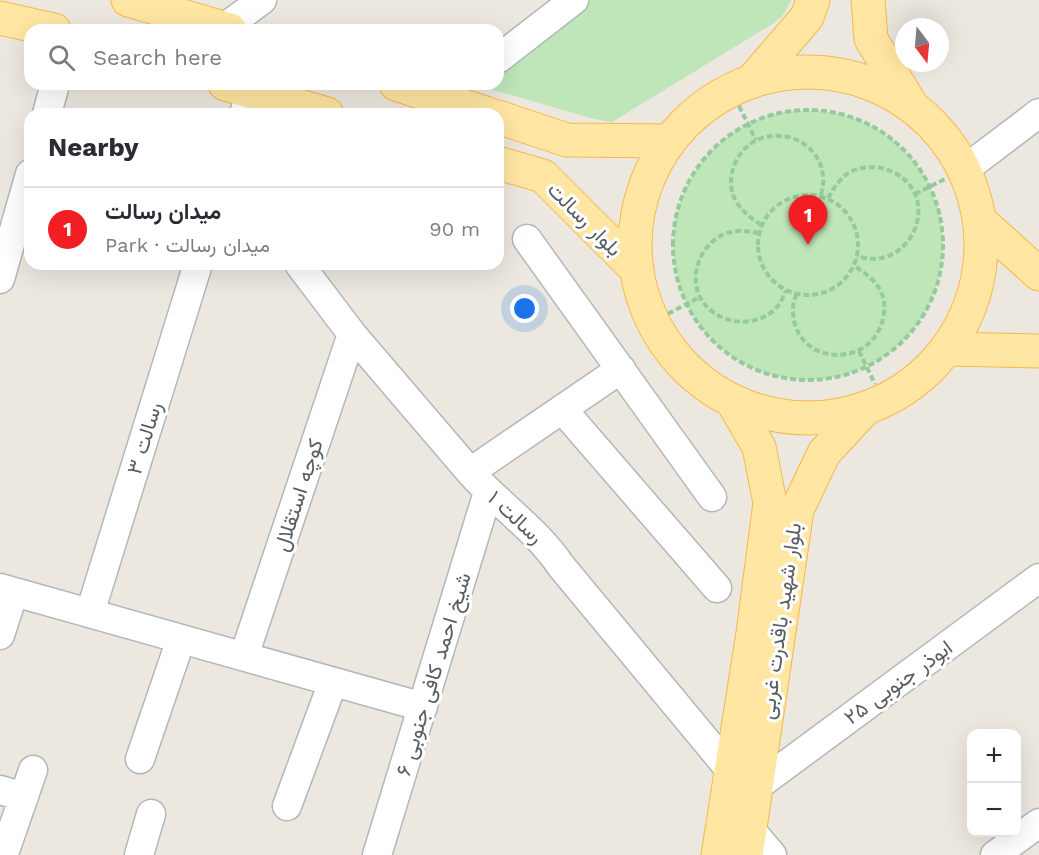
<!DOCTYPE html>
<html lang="en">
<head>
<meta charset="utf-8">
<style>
  body { margin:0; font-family:"Work Sans",Vazirmatn,sans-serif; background:#f2f2f3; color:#2b2b33 }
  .controls { position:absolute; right:18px; bottom:18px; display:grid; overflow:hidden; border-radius:12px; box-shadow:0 6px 24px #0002 }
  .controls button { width:54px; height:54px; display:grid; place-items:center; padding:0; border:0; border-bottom:2px solid #e1e1e2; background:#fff; color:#2b2b33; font:30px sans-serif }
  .compass { position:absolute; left:895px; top:18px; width:54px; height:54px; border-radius:50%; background:#fff; box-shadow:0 6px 24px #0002; rotate:164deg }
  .you { position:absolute; left:525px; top:309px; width:21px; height:21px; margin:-15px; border:4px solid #fff; border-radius:50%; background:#1a73e8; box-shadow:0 0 0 9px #1a73e833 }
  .badge { display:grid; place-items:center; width:39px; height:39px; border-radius:50%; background:#f31e24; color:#fff; font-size:20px; font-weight:700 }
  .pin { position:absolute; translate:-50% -50px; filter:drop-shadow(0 2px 3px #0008) }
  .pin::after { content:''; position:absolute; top:32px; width:21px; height:18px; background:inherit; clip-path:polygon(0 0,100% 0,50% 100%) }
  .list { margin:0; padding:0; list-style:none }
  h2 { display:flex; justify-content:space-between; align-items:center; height:78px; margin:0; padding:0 24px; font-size:26px }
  h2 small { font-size:20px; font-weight:400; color:#7c7c81 }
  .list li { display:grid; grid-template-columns:39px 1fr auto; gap:18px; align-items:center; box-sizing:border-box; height:84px; padding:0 24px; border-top:2px solid #e1e1e2 }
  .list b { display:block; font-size:22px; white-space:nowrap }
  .list p { margin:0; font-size:20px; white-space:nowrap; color:#7c7c81 }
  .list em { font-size:20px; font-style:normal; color:#7c7c81 }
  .icon { flex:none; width:33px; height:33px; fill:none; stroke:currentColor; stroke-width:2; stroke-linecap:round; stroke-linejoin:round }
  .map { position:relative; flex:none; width:1039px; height:855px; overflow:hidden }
  .search { position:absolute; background:#fff; box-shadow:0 6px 24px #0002; left:24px; top:24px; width:480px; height:66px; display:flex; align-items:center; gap:15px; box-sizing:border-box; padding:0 21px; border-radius:18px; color:#7c7c81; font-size:22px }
  .panel { position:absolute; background:#fff; box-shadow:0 6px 24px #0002; left:24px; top:108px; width:480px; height:162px; border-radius:18px }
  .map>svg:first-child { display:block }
</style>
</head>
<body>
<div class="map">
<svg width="1039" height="855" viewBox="0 0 1039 855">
  <rect width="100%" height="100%" fill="#ede8df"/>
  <!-- green -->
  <path fill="#bee6b9" d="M586,0H791L783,15L774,23L612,122L594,119L473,84H498V65Z
    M673 245a135 135 0 1 1 270 0a135 135 0 1 1-270 0Z"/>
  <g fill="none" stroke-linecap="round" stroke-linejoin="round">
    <defs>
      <path id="minor" d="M224,28L262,0
        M498,59L574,0
        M47,114L55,84
        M244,114L250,92
        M964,170L1039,113
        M527,239L712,497
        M299,264L352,334L470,472C499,505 536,529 561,566L731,771
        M0,279L30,174
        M562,409L717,588
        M470,472L621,369
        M0,588L423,707
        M90,613L198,264
        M0,635L14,592
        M244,656L352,334
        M140,759L181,639
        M756,787L1039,578
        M0,790L24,797
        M287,806L333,682
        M750,829L772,855
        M6,848L33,770
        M139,855L151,814
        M377,855L488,492
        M995,855L1039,823"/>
      <path id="major" d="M128,0L230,30
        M868,0L871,39L910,103
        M0,18L54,30
        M635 245a173 173 0 1 1 346 0a173 173 0 1 1-346 0Z
        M751,82L807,17L813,0
        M225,84L327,114
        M396,84L488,114
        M498,117L567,140L669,141
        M498,163L543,176L636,269
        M980,221L1039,274
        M946,349L1039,351
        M718,855L753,633L770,503L759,447L732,401
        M746,855L797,510L824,453L865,409"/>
    </defs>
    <!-- minor casing -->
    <use href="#minor" stroke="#b2b7bb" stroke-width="31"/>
    <!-- major casing -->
    <use href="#major" stroke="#fab64b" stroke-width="35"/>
    <!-- path -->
    <path stroke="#94ca9d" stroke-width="4" stroke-dasharray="6 3" stroke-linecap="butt" d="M739,106L756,140
      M673 245a135 135 0 1 1 270 0a135 135 0 1 1-270 0Z
      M915,194L945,179
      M758 245a50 50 0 1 1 100 0a50 50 0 1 1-100 0Z
      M828,198C834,188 841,176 852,171C875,161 905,171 915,194C927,223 906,256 876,259C870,259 863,257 857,257
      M761,225C751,218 744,213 737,203C723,182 735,150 757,140C786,127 821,145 823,177C824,183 822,190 821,196
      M759,233C746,231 734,229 722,235C700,246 688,277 701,299C717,325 756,330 777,307C781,303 783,296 786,291
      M796,294C795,300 792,306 793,312C795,368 877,370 884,313C887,290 872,277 854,266
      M652,322L700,297
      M859,351L875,384"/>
    <!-- minor -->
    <use href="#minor" stroke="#fff" stroke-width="28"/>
    <!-- major -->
    <use href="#major" stroke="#ffe6a2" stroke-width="33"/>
  </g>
  <g text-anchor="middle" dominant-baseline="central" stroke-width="6" stroke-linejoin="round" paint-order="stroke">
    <!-- street labels -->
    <g font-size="21" fill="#585d61" stroke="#fff">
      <text transform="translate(585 219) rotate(45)">بلوار رسالت</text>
      <text transform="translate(144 438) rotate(-73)">رسالت ۳</text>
      <text transform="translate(298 495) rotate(-72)">کوچه استقلال</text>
      <text transform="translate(516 517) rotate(43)">رسالت ۱</text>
      <text transform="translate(780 621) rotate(-82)">بلوار شهید باقدرت غربی</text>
      <text transform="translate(433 674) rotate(-73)">شیخ احمد کافی جنوبی ۶</text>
      <text transform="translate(898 682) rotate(-36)">ابوذر جنوبی ۲۵</text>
    </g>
  </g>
</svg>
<div class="controls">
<button>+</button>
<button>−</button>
</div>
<svg class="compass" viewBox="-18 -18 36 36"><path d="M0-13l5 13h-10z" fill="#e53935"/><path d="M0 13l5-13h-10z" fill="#7c7c81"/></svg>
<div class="you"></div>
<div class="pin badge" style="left:808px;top:245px">1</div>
<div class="search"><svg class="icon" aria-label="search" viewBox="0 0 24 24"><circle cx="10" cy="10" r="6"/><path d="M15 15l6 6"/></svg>Search here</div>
<section class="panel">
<h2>Nearby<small></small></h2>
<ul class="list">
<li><span class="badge">1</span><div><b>میدان رسالت</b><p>Park · میدان رسالت</p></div><em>90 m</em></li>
</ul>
</section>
</div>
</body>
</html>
